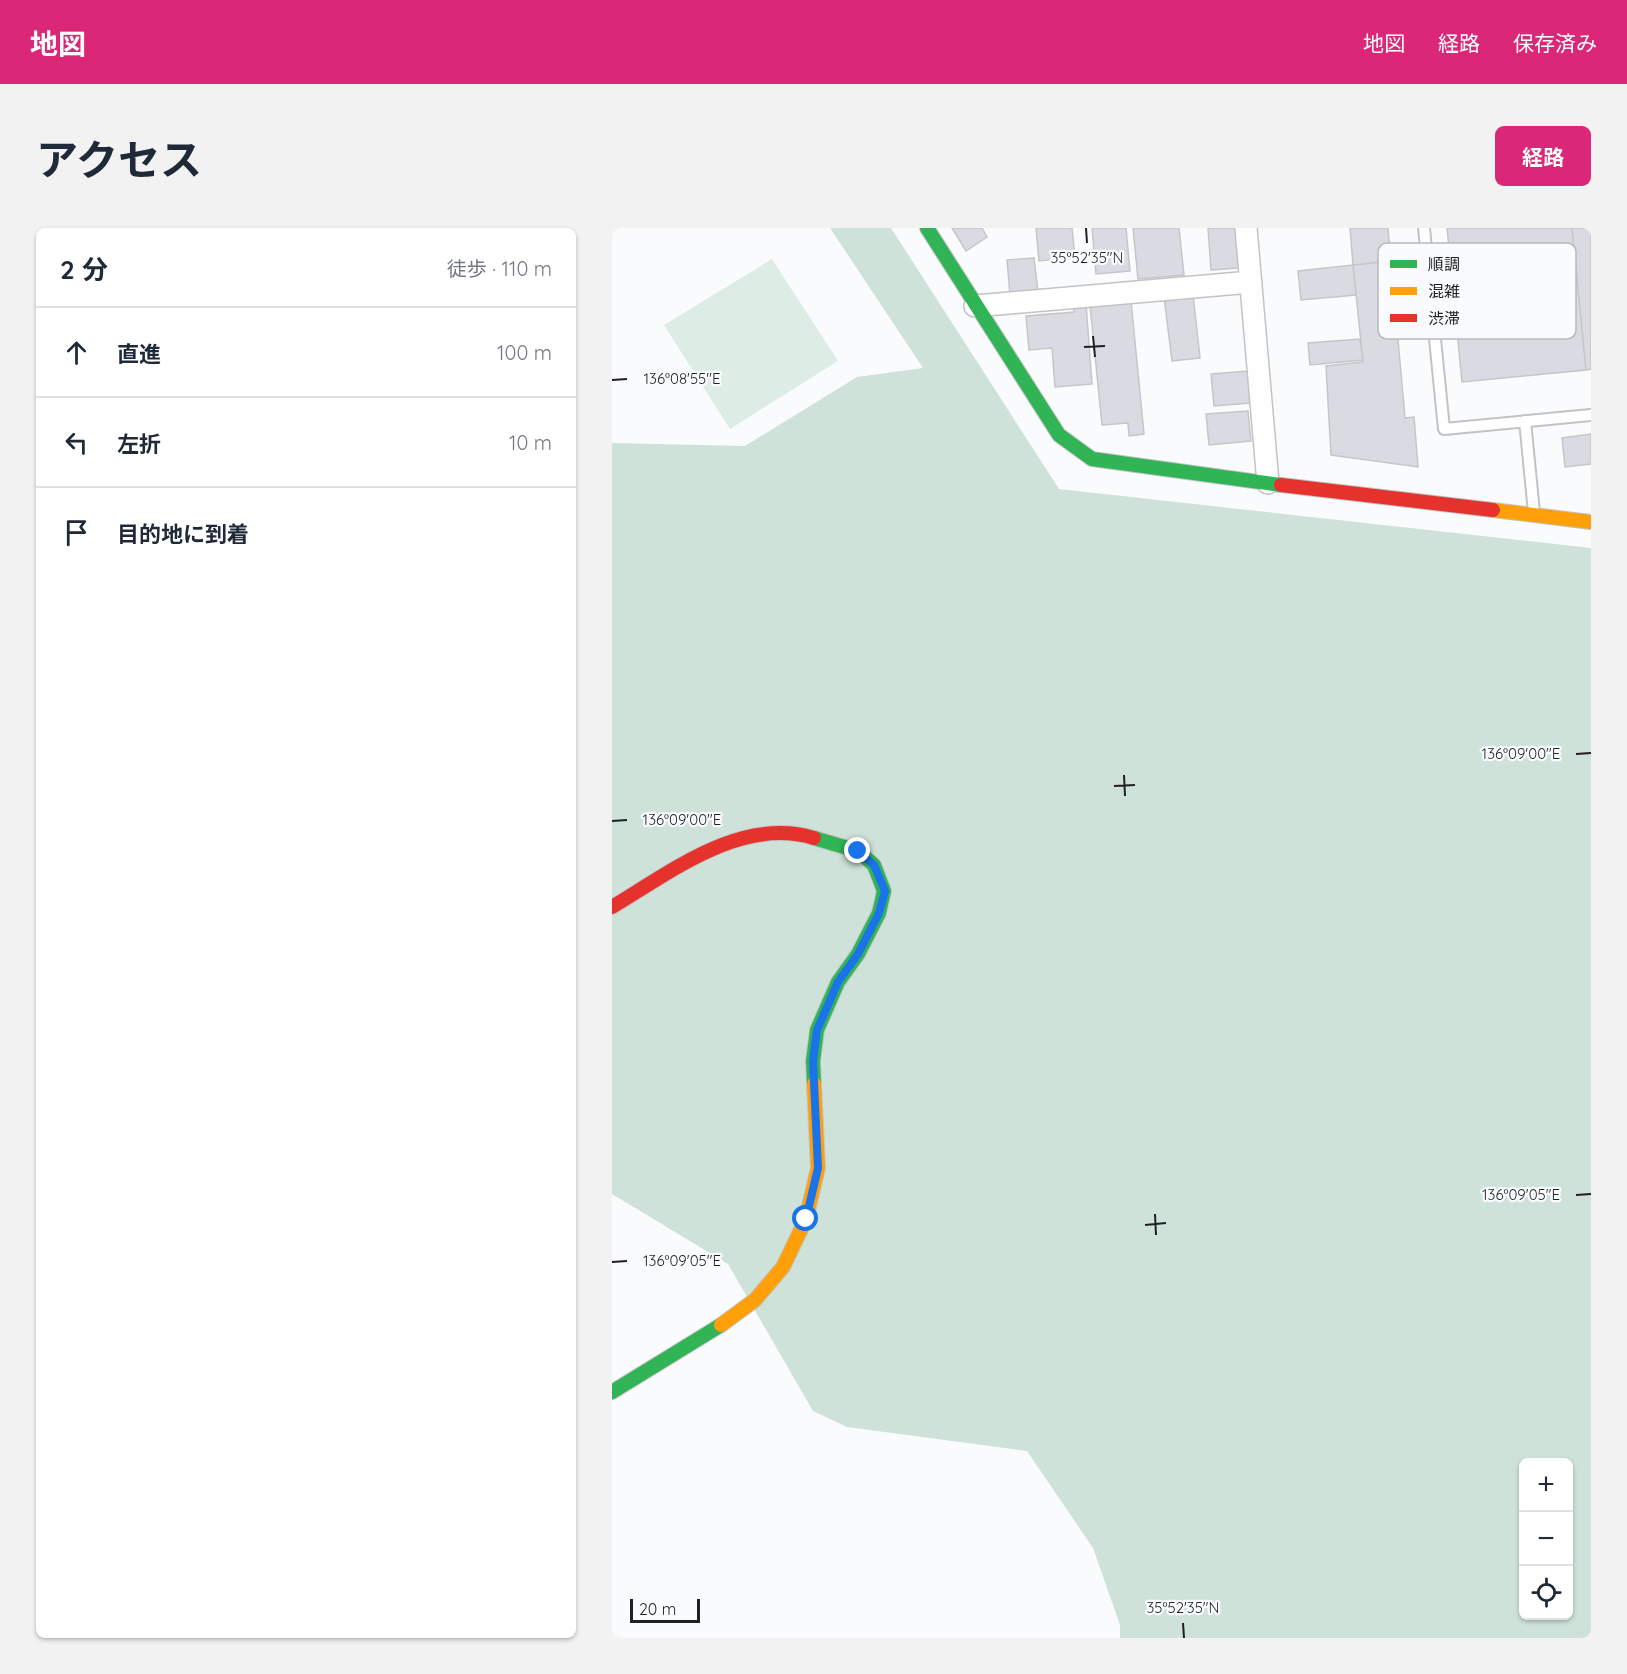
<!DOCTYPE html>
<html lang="ja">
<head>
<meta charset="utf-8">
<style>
  body { margin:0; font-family:Quicksand,"Noto Sans JP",sans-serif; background:#f2f2f3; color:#1f2937 }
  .controls { position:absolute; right:18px; bottom:18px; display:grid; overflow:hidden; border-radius:9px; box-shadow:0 2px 4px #0004 }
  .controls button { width:54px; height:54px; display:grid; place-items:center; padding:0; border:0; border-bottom:2px solid #e0e1e3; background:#fff; color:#1f2937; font:30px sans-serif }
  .scale { position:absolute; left:18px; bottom:15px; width:70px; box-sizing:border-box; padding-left:6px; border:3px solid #1f2022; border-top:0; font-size:16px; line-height:21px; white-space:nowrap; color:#1f2022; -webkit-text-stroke:4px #f9fbfe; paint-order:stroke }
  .stop { position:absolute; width:18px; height:18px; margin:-14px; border:4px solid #1a73e8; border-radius:50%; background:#fff }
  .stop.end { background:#1a73e8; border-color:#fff; box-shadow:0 2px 6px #0008 }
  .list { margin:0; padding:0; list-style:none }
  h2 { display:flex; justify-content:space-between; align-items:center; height:78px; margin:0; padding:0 24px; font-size:26px }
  h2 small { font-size:20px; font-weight:400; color:#747a83 }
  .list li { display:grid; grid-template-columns:39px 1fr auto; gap:18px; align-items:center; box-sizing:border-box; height:90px; padding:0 24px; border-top:2px solid #e0e1e3 }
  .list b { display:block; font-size:22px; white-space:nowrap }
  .list em { font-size:20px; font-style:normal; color:#747a83 }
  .icon { flex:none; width:33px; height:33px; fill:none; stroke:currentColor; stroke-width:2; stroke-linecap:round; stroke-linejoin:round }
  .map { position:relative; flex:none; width:979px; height:1410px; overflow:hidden; border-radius:9px }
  header { display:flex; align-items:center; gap:36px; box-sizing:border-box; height:84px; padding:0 30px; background:#db2777; color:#fff }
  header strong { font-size:28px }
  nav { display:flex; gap:33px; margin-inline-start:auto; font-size:21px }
  .intro { display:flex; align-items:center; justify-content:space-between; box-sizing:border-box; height:144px; padding:0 36px }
  h1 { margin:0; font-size:42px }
  .button { padding:15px 27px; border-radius:9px; background:#db2777; color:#fff; font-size:21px; font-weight:700 }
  main { display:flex; gap:36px; padding:0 36px }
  aside { flex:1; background:#fff; border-radius:9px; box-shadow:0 2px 4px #0004 }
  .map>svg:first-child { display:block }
</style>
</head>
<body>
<header>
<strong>地図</strong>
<nav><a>地図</a><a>経路</a><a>保存済み</a></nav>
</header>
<div class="intro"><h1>アクセス</h1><a class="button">経路</a></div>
<main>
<aside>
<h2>2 分<small>徒歩 · 110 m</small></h2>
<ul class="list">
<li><svg class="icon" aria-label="ahead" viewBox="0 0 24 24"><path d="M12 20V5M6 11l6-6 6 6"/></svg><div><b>直進</b></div><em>100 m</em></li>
<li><svg class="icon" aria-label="left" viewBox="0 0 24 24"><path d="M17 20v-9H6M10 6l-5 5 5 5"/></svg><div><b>左折</b></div><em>10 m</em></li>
<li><svg class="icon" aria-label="arrive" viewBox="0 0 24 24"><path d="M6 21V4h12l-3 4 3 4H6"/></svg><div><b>目的地に到着</b></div></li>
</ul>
</aside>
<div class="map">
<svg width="979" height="1410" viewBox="0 0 979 1410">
  <rect width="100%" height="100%" fill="#fafbfd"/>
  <!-- green -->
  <path fill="#deece6" d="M160,31L226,133L118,201L52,97Z"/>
  <!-- forest -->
  <path fill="#cee2d9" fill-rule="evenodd" d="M218,0H279L447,261L979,320V1410H508V1397L481,1320L415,1223L235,1199L201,1183L116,1036L0,966V215L133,218L245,149L311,140ZM912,1234H957V1388H912Z"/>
  <!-- building -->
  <path fill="#dadbe2" stroke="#c5c6c8" stroke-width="1.5" d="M340,0H370L375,9L354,23Z
    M424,0H460L463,29L427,33Z
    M480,0H514L518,43L484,46Z
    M521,0H567L572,47L526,51Z
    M596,0H624L627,40L599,42Z
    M738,0H776L779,33L741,37Z
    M835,0H960L974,142L850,154Z
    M960,0H979V141L974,142Z
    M422,30L426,64L398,66L395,32Z
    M779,33L793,190L802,189L806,239L719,227L714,138L751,134L741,37Z
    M741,37L744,67L689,72L686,43Z
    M581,66L588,130L560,133L552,69Z
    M519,73L532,206L517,208L516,195L490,197L478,77Z
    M474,76L480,156L443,159L440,120L417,122L414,88L462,84L461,77Z
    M748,111L751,132L698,137L696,115Z
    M637,143L639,175L602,178L599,146Z
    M636,183L639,213L597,217L594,186Z
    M979,206V236L953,239L950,210Z"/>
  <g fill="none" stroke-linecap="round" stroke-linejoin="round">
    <defs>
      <path id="lane" d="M812,0L832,201L979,187
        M913,193L922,284"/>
      <path id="street" d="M634,0L656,255
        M363,78L639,54"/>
      <path id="fast" d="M315,0L447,207L480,231L669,257
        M202,610L246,623L262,637L272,663L267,685L246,726L226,754L205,802L201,833L202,856
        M0,1164L109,1097"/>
      <path id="slow" d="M881,282L979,294
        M109,1097L143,1072L171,1039L194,991L206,940L202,856"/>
      <path id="jam" d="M669,257L881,282
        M0,679C59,644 129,588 202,610"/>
    </defs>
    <!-- lane casing -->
    <use href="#lane" stroke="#c2c3c4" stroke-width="14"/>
    <!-- street casing -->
    <use href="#street" stroke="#c2c3c4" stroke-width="24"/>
    <!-- fast casing -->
    <use href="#fast" stroke="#c2c3c4" stroke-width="16"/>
    <!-- slow casing -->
    <use href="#slow" stroke="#c2c3c4" stroke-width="16"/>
    <!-- jam casing -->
    <use href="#jam" stroke="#c2c3c4" stroke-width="16"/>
    <!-- lane -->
    <use href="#lane" stroke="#fefeff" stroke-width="10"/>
    <!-- street -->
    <use href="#street" stroke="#fefeff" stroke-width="21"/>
    <!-- fast -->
    <use href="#fast" stroke="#30b455" stroke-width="14"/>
    <!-- slow -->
    <use href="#slow" stroke="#ff9f0a" stroke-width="14"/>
    <!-- jam -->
    <use href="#jam" stroke="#e5322d" stroke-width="14"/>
  </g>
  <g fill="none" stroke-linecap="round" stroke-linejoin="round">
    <!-- route -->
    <path stroke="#1a73e8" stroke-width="8" d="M194,991L206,940L201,833L205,802L226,754L246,726L267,685L273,663L262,637L246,623"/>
  </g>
  <!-- ticks -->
  <path fill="none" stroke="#1f2022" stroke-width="2" d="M474,0L475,15M481,108L483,129M472,119L493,118M0,152L15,151M964,526L979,525M512,547L513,568M502,558L523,557M0,593L15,592M964,967L979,966M543,986L544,1007M533,997L554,995M0,1034L15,1033M571,1395L572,1410"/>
  <!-- legend -->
  <rect x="766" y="15" width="198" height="96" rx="9" fill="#f9fbfe" stroke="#b8b9bc" stroke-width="1.5"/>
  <rect x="778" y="32" width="27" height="8" fill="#30b455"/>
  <rect x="778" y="59" width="27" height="8" fill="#ff9f0a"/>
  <rect x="778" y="86" width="27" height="8" fill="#e5322d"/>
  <g font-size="16" fill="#1f2022">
    <text x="816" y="42">順調</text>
    <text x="816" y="69">混雑</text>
    <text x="816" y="96">渋滞</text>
  </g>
  <g font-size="15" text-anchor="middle" fill="#1f2022" stroke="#f9fbfe" stroke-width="4.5" stroke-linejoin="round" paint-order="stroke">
    <text x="475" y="35">35°52'35"N</text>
    <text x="70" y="156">136°08'55"E</text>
    <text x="909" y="531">136°09'00"E</text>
    <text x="70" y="597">136°09'00"E</text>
    <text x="909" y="972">136°09'05"E</text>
    <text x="70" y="1038">136°09'05"E</text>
    <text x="571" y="1385">35°52'35"N</text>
  </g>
</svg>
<div class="controls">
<button>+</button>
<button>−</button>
<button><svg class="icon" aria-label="locate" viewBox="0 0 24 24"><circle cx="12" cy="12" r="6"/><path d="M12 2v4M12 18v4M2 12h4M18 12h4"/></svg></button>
</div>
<div class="scale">20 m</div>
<div class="stop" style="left:194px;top:991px"></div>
<div class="stop end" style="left:246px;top:623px"></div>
</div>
</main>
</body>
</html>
